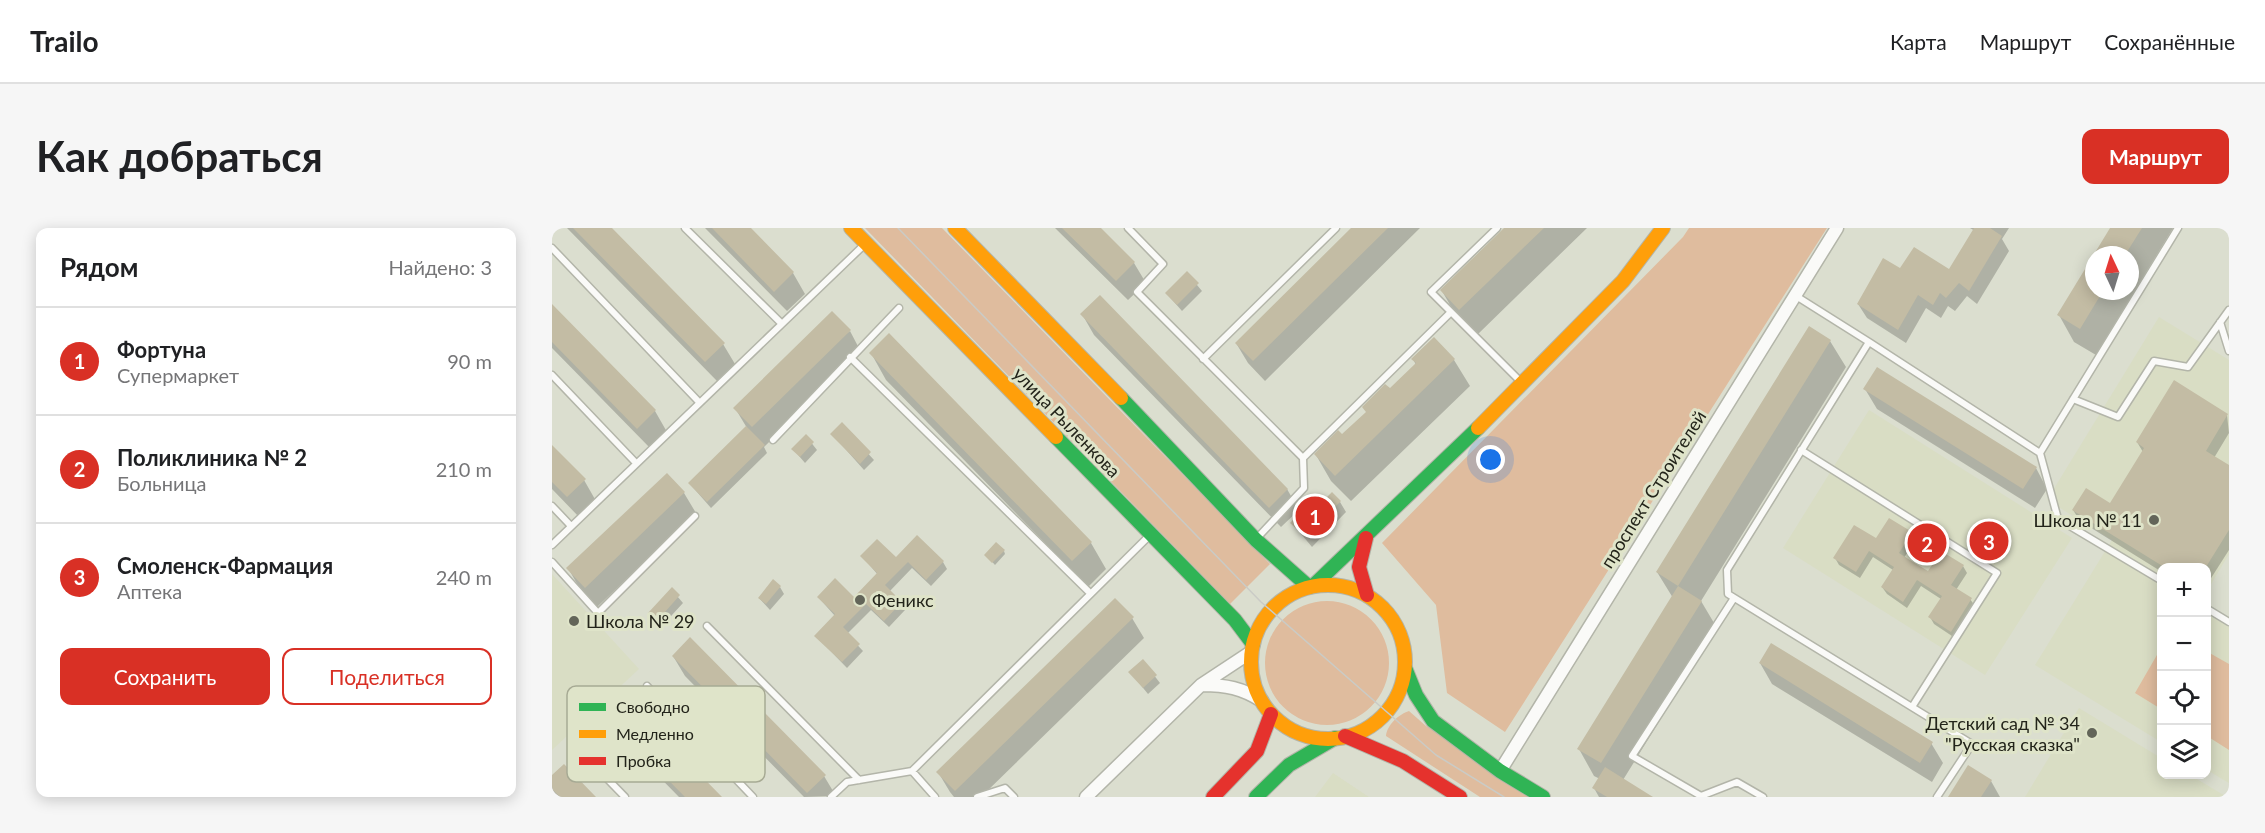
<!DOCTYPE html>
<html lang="ru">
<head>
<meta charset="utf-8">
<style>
  body { margin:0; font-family:Lato,sans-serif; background:#f6f6f6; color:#202124 }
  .controls { position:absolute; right:18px; bottom:18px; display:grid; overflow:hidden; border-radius:12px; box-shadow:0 3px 15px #0003 }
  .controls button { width:54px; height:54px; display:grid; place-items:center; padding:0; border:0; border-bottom:2px solid #e0e0e0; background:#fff; color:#202124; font:30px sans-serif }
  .compass { position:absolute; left:1533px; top:18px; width:54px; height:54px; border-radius:50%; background:#fff; box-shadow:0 3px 15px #0003; rotate:356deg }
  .you { position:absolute; left:939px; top:232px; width:21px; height:21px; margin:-15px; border:4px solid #fff; border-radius:50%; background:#1a73e8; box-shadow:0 0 0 9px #1a73e833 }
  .badge { display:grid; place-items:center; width:39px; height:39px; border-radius:50%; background:#d93025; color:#fff; font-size:20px; font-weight:700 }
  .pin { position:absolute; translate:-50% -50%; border:3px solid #fff; box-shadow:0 2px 6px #0006 }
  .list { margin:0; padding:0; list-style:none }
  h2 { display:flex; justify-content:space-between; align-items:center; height:78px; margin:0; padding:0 24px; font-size:26px }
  h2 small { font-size:20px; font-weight:400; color:#757577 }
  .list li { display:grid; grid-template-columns:39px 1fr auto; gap:18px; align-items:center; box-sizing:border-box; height:108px; padding:0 24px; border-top:2px solid #e0e0e0 }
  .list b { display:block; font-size:22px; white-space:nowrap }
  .list p { margin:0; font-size:20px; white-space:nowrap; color:#757577 }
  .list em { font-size:20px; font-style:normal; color:#757577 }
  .actions { display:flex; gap:12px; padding:18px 24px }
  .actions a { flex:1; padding:14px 0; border:2px solid #d93025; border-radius:12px; text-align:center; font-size:21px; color:#d93025 }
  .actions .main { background:#d93025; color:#fff }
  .icon { flex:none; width:33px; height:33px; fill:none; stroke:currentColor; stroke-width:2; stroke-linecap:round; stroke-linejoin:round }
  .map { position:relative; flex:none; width:1677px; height:569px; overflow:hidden; border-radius:12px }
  header { display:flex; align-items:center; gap:36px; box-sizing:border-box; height:84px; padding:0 30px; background:#fff; border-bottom:2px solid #e0e0e0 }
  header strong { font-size:28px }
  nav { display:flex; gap:33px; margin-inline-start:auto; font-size:21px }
  .intro { display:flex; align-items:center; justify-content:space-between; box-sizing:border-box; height:144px; padding:0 36px }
  h1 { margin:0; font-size:42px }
  .button { padding:15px 27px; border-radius:12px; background:#d93025; color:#fff; font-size:21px; font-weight:700 }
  main { display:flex; gap:36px; padding:0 36px }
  aside { flex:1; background:#fff; border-radius:12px; box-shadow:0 3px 15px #0003 }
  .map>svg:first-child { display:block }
</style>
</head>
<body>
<header>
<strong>Trailo</strong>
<nav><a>Карта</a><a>Маршрут</a><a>Сохранённые</a></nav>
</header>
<div class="intro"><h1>Как добраться</h1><a class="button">Маршрут</a></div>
<main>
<aside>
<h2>Рядом<small>Найдено: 3</small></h2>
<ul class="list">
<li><span class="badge">1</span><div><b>Фортуна</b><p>Супермаркет</p></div><em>90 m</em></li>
<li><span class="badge">2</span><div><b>Поликлиника № 2</b><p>Больница</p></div><em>210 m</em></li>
<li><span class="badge">3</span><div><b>Смоленск-Фармация</b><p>Аптека</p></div><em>240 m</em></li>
</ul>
<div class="actions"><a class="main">Сохранить</a><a>Поделиться</a></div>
</aside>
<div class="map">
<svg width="1677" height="569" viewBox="0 0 1677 569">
  <rect width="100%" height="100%" fill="#dbdecf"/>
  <!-- built -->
  <path fill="#d9ddc4" d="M1607,89L1677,132V326L1655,363L1654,340H1610L1609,514L1483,437L1560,312L1495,272Z
    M1317,182L1520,310L1433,447L1231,320Z
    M0,346L87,441L0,522Z
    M1654,385L1677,399V555L1655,542Z
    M1527,480L1609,530L1610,546L1638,547L1675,569H1473Z
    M781,545L817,569H763Z"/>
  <!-- green -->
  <path fill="#dfbc9e" d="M313,0H390L718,336L678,376Z
    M1137,0H1275L953,504L895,465L884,377L830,315L1131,9Z
    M713 435a62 62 0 1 1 124 0a62 62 0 1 1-124 0Z
    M1609,420L1610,481H1609L1583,465Z
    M1654,423L1677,436V522L1655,508Z
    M857,483L874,498L989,569H928L834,508C835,497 847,486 857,483Z"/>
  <!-- shadow -->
  <path fill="#0003" d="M15,0H58L171,116L183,136L165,153Z
    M153,0H197L241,45L253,66L235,83Z
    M503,0H547L582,35L594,55L576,72Z
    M801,0H868L713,153L696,135L684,115Z
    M955,0H1035L924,108L905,89L890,63Z
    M1418,0H1457L1450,11L1457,23L1425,76L1415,68L1403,83L1396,78L1389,90L1374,80L1354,115L1315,90L1306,76L1348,42L1398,43L1423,3Z
    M1559,0H1621L1544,127L1522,114L1507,87L1542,29V63H1578V27H1543Z
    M635,45L650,63L630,83L615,66Z
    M0,78L103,183L115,204L98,220L0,120Z
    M530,86L735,261L747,282L729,299L542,107Z
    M298,103L309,124L212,219L215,225L159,280L138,256L195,200L183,180Z
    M1278,113L1294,139L1149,373L1165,400L1071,552L1099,569H1047L1042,560L1048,551L1042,548L1027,521L1121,370L1105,344Z
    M319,125L539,315L554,341L536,359L334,152Z
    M861,131L902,132L918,158L799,273L779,253L764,227L790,209L864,137Z
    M1313,161L1484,240L1495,261L1483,280L1325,181Z
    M1675,187L1677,205L1662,230L1677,239V322L1654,358V340H1610V344L1528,293L1521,282L1558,277L1591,224L1585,214Z
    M290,197L322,232L312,242L280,206Z
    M254,208L265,222L253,235L241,221Z
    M0,219L32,252L44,273L27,289L0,261Z
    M115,247L132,265L144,285L45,379L28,361L16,340Z
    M788,274L794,284L760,319L740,295L771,275Z
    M1359,305L1363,312L1352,330L1377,346L1411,338L1415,345L1404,362L1418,371L1423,378L1403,410L1382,396L1378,389L1389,371L1369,358L1355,380L1335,366L1330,359L1341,342L1321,329L1308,350L1287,337L1283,330L1324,312Z
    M1452,307L1453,310L1443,328L1424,314Z
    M452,323L453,326L443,337L434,327Z
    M310,328L391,334L395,341L379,358L360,340L337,364L353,382L337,399L319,382L295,406L311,423L295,440L264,408L283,388L267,370L302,371L326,347Z
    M228,359L232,366L218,382L207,370Z
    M120,362L131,375L109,399L98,385Z
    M580,390L592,410L429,569H402L398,564L386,544Z
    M121,428L272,548L284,568L252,569L133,448Z
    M591,433L608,455L596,466L578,444Z
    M1208,435L1379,515L1391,535L1380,554L1220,456Z
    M75,474L168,569H127L70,511L58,491Z
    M12,538L42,569H4L0,563V549Z
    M1416,539L1439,553L1448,569H1398Z"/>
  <!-- building -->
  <path fill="#c3bca4" d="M21,0H60L173,115L153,134Z
    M160,0H199L242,44L222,64Z
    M510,0H549L583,34L564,53Z
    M799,0H836L701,133L683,115Z
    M952,0H992L907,82L888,62Z
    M1422,0H1438L1450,8L1417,63L1407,55L1394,70L1388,65L1381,77L1366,67L1346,102L1305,76L1331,30L1348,40L1362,19L1397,41Z
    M1558,0H1590L1573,27H1542V63H1551L1528,101L1505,87Z
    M635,43L647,55L625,77L613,65Z
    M548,67L736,261L717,280L528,86Z
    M0,76L104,182L85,201L0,114Z
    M280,83L299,102L200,199L181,180Z
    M1257,98L1279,112L1126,358L1104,344Z
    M337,105L540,314L520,333L317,125Z
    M882,109L903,131L783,248L762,226L786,202L790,206L814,184L810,179L833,156L838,160L864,135L859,131Z
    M1325,139L1485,239L1471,261L1311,161Z
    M1622,152L1676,186L1654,223L1677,237V302L1654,339H1612L1520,282L1534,260L1558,275L1592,220L1584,214Z
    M290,194L319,224L308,236L278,206Z
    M194,198L213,217L155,274L136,255Z
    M254,206L262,214L248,229L239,221Z
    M0,217L34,251L15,269L0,254Z
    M115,245L133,264L33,360L14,340Z
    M780,264L789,273L753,309L738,295L765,267L771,273Z
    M1337,290L1360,304L1347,325L1361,334L1376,343L1389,323L1412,337L1399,357L1420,370L1399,404L1376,389L1390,368L1365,352L1351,374L1329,359L1342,339L1317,323L1304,344L1281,330L1302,297L1324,310Z
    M1434,295L1453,306L1441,326L1422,314Z
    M365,307L392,333L374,352L356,334L333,357L350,374L332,393L314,376L291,399L308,416L290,434L262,408L283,386L265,369L283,350L302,369L325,345L308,328L325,311L344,329Z
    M444,314L453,322L440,335L432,327Z
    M221,351L229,358L214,376L206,370Z
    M1126,358L1150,373L1049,535L1025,521Z
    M120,359L128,367L105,393L96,385Z
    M563,370L582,389L403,563L384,544Z
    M138,409L274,547L255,565L120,428Z
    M1219,415L1381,514L1368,535L1207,435Z
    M591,431L605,447L591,460L576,444Z
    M75,472L170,569H133L56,491Z
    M12,536L44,569H8L0,561V547Z
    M1416,537L1440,552L1429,569H1396Z
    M1053,539L1101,569H1055L1040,560Z"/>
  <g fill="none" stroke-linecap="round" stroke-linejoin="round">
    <defs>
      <path id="lane" d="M133,0L229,95
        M576,0L611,36L585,64L751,230
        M945,0L879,64L969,154
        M0,20L147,174
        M1244,68L1317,114
        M1668,94L1677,123
        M298,129L538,365
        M651,131L784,0
        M0,147L84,235
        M1521,171L1566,189L1602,133L1636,139L1677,82
        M221,212L347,80
        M1249,222L1445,345L1360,479
        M1488,225L1506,291L1610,353
        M0,278L19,298
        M706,309L752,260L751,230L898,85
        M0,317L311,18
        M0,334L46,385L143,288
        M1182,370L1080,528L1149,568L1185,554L1211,569
        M1654,380L1677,394
        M155,398L307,552
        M95,458L201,569
        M35,530L73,569
        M360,543L596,309
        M279,569L295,554L360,543L383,569
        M425,569L453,560L462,569
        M1385,569L1420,516L1176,366L1175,342L1317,114L1488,225L1626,0"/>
      <path id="street" d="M650,457C674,457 690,460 710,473
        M948,543L1285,0
        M534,569L649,457L699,424"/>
      <path id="fast" d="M569,170L704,312L757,359
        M504,209L683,392L701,416
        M761,358L926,200
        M853,440L864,467L881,493L948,543L991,569
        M704,569L737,537L783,510"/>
      <path id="slow" d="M299,0L504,209
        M403,0L569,170
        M926,200L1071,53L1111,0
        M699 434a77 77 0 1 1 154 0a77 77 0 1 1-154 0Z"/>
      <path id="jam" d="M814,310L807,339L815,367
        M793,508L851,533L908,569
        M661,569L705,523L719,486"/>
    </defs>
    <!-- lane casing -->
    <use href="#lane" stroke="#b3b5a9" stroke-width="9"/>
    <!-- street casing -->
    <use href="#street" stroke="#b3b5a9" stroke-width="15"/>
    <!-- fast casing -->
    <use href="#fast" stroke="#b3b5a9" stroke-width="16"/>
    <!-- slow casing -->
    <use href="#slow" stroke="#b3b5a9" stroke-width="16"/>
    <!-- jam casing -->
    <use href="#jam" stroke="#b3b5a9" stroke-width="16"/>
    <!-- lane -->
    <use href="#lane" stroke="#fafaf8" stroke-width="6"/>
    <!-- street -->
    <use href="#street" stroke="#fafaf8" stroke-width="12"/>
    <!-- fast -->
    <use href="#fast" stroke="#30b455" stroke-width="14"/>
    <!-- slow -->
    <use href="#slow" stroke="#ff9f0a" stroke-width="14"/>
    <!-- jam -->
    <use href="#jam" stroke="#e5322d" stroke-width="14"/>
    <!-- tram -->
    <path stroke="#cacbc6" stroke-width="1.5" d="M346,0L709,374L884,527L952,569"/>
  </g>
  <!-- markers -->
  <g fill="#636559" stroke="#dfe4c9" stroke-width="2">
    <circle cx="1602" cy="292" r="6"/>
    <circle cx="308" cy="372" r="6"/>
    <circle cx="22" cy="393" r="6"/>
    <circle cx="1540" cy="505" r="6"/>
  </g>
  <g text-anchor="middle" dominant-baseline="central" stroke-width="6" stroke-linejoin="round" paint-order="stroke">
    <!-- street labels -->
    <g font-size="18" fill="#23241a" stroke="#dfe4c9">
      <text transform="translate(515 194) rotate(46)">улица Рыленкова</text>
      <text transform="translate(1101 261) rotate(-58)">проспект Строителей</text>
    </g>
    <!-- poi labels -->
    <g font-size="18" fill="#23241a" stroke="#dfe4c9" text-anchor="end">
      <text x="1590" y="292">Школа № 11</text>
      <text x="320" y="372" text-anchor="start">Феникс</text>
      <text x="34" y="393" text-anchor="start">Школа № 29</text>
      <text x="1528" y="495">Детский сад № 34<tspan x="1528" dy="21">"Русская сказка"</tspan></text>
    </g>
  </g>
  <!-- legend -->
  <rect x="15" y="458" width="198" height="96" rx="9" fill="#dfe4c9" stroke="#a7aa94" stroke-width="1.5"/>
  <rect x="27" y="475" width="27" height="8" fill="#30b455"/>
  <rect x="27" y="502" width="27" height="8" fill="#ff9f0a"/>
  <rect x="27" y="529" width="27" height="8" fill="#e5322d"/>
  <g font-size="16" fill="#23241a">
    <text x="64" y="485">Свободно</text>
    <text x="64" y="512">Медленно</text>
    <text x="64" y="539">Пробка</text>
  </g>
</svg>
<div class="controls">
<button>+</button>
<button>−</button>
<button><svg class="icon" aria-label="locate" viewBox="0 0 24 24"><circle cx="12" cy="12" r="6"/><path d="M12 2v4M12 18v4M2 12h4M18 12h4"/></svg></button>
<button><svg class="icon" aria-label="layers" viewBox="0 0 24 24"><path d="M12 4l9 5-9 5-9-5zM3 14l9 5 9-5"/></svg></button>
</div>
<svg class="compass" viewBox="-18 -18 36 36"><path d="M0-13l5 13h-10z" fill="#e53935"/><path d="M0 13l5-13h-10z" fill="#757577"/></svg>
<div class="you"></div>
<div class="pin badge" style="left:763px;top:288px">1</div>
<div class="pin badge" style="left:1375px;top:315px">2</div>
<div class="pin badge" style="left:1437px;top:313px">3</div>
</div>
</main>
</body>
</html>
